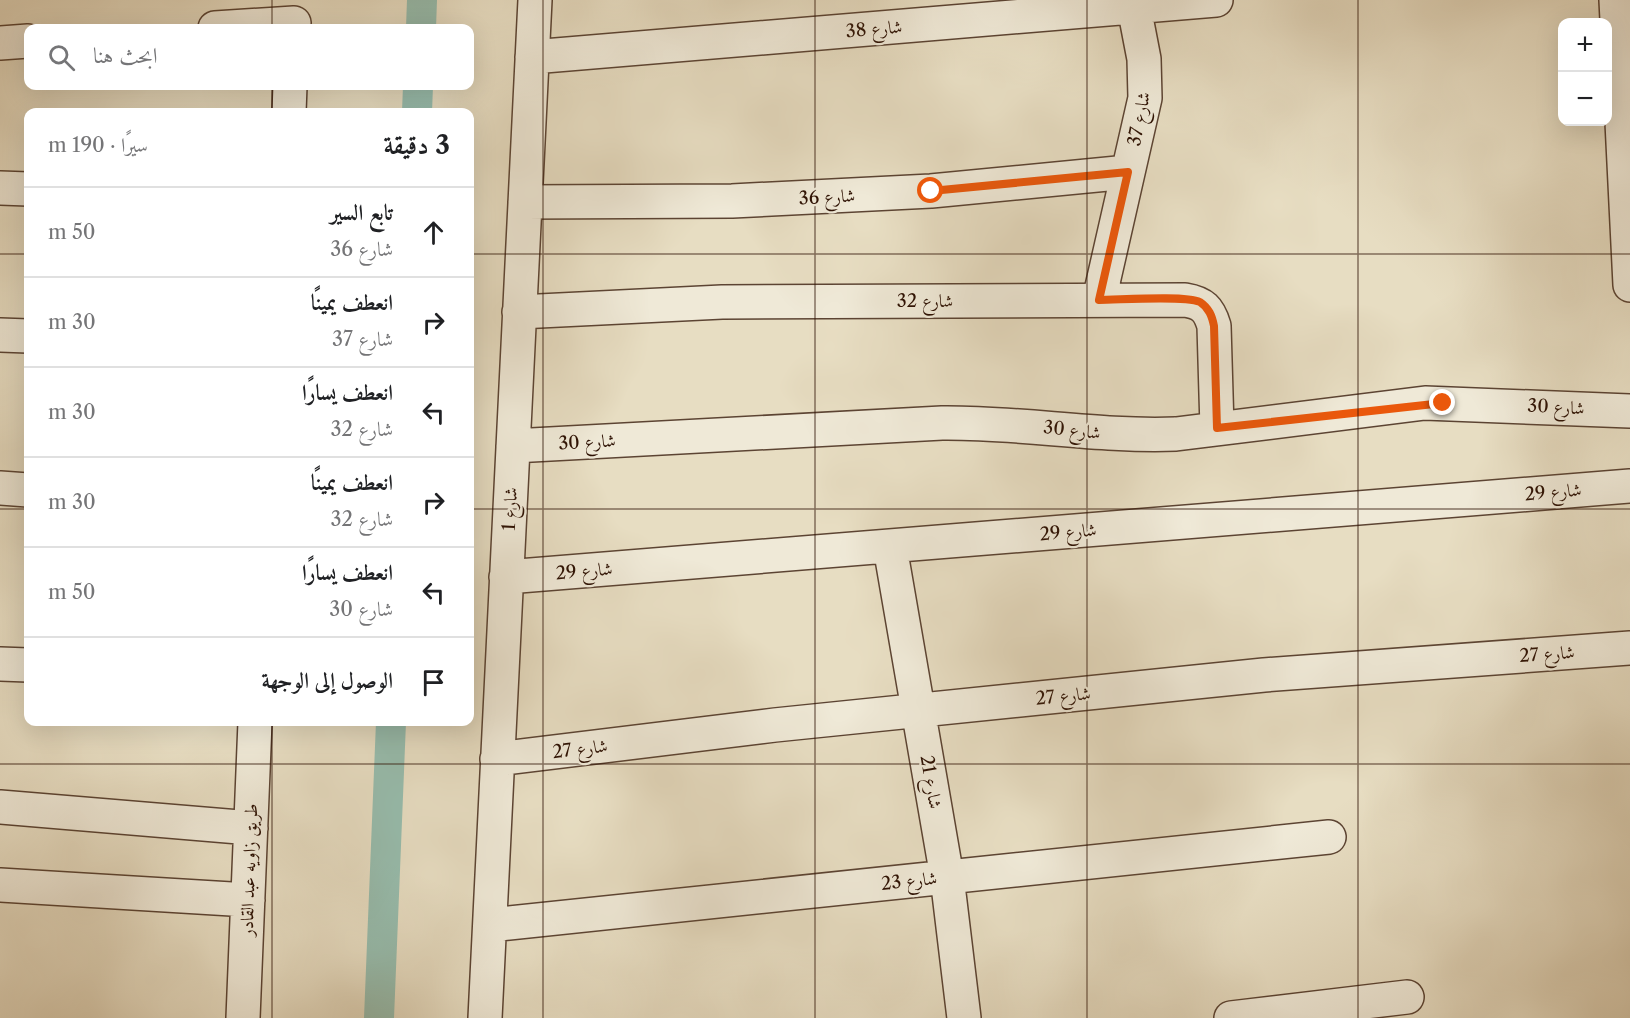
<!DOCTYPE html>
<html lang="ar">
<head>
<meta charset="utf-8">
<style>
  body { margin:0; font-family:"Libre Caslon Text",Amiri,serif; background:#f2f2f2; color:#202124; direction:rtl }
  .controls { position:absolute; right:18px; top:18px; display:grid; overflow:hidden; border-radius:12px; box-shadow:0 6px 24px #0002 }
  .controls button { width:54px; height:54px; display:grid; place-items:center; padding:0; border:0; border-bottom:2px solid #e0e0e0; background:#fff; color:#202124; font:30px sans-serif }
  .stop { position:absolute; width:18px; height:18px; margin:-14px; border:4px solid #ea580c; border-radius:50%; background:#fff }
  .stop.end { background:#ea580c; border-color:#fff; box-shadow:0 2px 6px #0008 }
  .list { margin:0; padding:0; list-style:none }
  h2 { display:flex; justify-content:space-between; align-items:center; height:78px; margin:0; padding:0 24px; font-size:26px }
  h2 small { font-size:20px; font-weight:400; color:#757577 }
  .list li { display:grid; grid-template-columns:39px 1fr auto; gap:18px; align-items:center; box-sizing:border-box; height:90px; padding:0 24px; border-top:2px solid #e0e0e0 }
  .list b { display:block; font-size:22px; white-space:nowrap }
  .list p { margin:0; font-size:20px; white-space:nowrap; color:#757577 }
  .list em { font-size:20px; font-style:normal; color:#757577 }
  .icon { flex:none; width:33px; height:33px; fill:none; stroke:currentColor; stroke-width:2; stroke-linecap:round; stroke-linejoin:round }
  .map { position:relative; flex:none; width:1630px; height:1018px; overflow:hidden; direction:ltr }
  .search { position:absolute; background:#fff; box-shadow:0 6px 24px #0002; left:24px; top:24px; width:450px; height:66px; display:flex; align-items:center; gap:15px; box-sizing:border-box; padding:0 21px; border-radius:12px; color:#757577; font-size:22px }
  .panel { position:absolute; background:#fff; box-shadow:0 6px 24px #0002; left:24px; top:108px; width:450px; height:618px; border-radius:12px; direction:rtl }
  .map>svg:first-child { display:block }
</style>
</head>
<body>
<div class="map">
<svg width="1630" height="1018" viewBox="0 0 1630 1018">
  <rect width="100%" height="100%" fill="#e7ddc2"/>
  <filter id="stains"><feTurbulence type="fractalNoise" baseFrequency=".00333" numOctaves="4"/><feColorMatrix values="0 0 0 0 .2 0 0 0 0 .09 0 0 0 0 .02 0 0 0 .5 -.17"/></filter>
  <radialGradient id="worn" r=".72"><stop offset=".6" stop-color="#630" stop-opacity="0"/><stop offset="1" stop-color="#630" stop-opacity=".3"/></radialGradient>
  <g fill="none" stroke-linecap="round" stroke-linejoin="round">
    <!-- canal -->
    <path stroke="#97bdae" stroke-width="30" d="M421,28L422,0
      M417,112L418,86
      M379,1018L391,722"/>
    <defs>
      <path id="minor" d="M1616,0L1630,285
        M215,28L294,23
        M0,43L28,41
        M532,57L1216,0
        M289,112L290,86
        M0,188L28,189
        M525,202L732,201L931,191L1128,172
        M1099,300L1145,98L1144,59L1134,7
        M519,312L722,302L1185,300C1203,303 1209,309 1214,326L1217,428
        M0,335L28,336
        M513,446L942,423C1021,422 1098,437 1176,434L1425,403L1630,411
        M0,488L28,490
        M890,547L947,877L964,1018
        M506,577L1630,486
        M0,664L28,665
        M497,759L775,725L1264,675L1630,648
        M0,807L251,828
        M0,885L248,900
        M490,925L1329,837
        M243,1018L255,722
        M485,1018L535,0
        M1231,1018L1407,997"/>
    </defs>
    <!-- minor casing -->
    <use href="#minor" stroke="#5c4433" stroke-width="36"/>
    <!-- minor -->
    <use href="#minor" stroke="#efe9d7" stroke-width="33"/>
  </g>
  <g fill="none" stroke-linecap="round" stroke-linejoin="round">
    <!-- route -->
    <path stroke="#ea580c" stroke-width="8" d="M931,191L1128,172L1099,300C1119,300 1185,295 1200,302C1209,308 1212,316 1214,326L1217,428L1443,403"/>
  </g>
  <!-- grid -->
  <path fill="none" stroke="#2d1103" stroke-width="1.5" stroke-opacity="0.55" d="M272,0V28M543,0V1018M815,0V1018M1087,0V1018M1358,0V1018M272,86V112M0,254H28M470,254H1630M0,509H28M470,509H1630M272,722V1018M0,764H1630"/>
  <g text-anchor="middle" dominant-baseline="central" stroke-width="4.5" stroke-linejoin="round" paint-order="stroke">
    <!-- street labels -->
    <g font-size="18" fill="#2d1103" stroke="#efe9d7">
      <text transform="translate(874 29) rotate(-5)">شارع 38</text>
      <text transform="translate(1139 119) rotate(-79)">شارع 37</text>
      <text transform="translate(827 197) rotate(-3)">شارع 36</text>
      <text x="925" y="301">شارع 32</text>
      <text transform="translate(1556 407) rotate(3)">شارع 30</text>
      <text transform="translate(1072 430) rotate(6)">شارع 30</text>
      <text transform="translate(587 442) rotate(-3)">شارع 30</text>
      <text transform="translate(1553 492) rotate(-5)">شارع 29</text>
      <text transform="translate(510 509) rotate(-87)">شارع 1</text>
      <text transform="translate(1068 532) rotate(-5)">شارع 29</text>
      <text transform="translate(584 571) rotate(-5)">شارع 29</text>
      <text transform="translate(1547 654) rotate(-4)">شارع 27</text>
      <text transform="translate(1063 696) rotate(-6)">شارع 27</text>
      <text transform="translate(580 749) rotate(-7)">شارع 27</text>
      <text transform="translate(931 782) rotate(80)">شارع 21</text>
      <text transform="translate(249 870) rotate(-88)">طريق زاويه عبد القادر</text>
      <text transform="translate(909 881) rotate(-6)">شارع 23</text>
    </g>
  </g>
  <rect width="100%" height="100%" filter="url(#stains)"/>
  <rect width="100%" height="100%" fill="url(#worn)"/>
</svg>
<div class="controls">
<button>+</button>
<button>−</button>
</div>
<div class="stop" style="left:931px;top:191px"></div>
<div class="stop end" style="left:1443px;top:403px"></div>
<div class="search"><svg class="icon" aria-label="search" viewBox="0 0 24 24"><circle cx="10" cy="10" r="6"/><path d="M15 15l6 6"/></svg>ابحث هنا</div>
<section class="panel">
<h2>3 دقيقة<small>سيرًا · 190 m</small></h2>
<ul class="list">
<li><svg class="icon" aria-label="ahead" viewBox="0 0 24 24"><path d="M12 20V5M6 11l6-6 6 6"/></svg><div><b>تابع السير</b><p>شارع 36</p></div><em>50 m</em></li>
<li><svg class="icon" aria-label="right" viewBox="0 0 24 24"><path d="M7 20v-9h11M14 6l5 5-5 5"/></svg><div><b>انعطف يمينًا</b><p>شارع 37</p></div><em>30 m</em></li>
<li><svg class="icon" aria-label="left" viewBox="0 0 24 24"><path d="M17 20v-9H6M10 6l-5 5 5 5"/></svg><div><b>انعطف يسارًا</b><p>شارع 32</p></div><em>30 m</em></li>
<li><svg class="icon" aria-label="right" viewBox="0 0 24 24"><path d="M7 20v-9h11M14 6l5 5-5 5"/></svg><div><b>انعطف يمينًا</b><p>شارع 32</p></div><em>30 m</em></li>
<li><svg class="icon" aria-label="left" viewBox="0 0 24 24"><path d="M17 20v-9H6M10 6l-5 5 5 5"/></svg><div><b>انعطف يسارًا</b><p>شارع 30</p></div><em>50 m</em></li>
<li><svg class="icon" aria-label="arrive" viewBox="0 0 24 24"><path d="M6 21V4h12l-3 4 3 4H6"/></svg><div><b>الوصول إلى الوجهة</b></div></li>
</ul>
</section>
</div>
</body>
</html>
